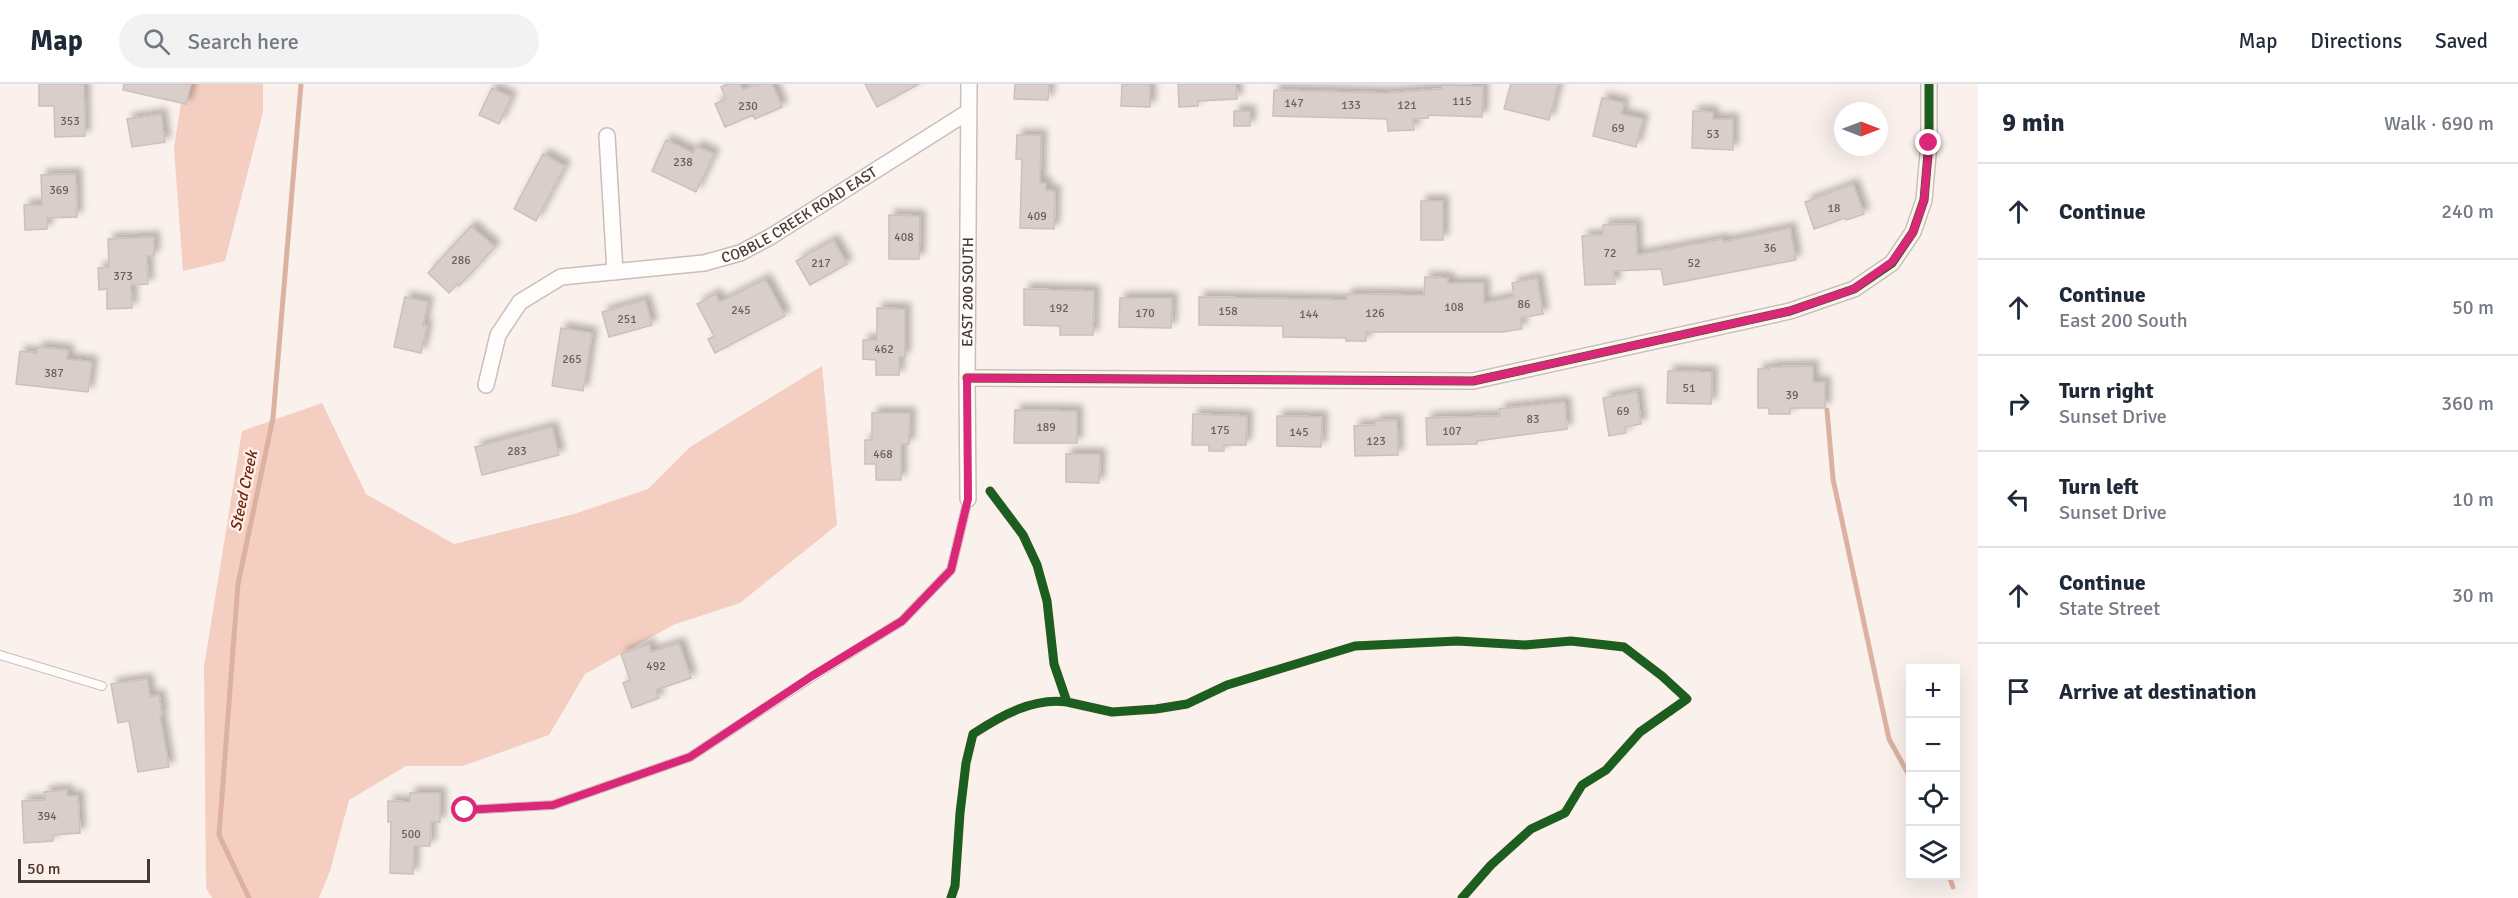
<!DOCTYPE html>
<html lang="en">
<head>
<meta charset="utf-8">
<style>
  body { margin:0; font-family:Signika,sans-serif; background:#f2f2f3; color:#1f2937 }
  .controls { position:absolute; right:18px; bottom:18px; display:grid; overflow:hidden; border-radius:0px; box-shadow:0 6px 24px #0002 }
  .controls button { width:54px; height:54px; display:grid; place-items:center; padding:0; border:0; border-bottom:2px solid #e0e1e3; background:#fff; color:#1f2937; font:30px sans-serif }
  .compass { position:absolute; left:1834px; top:18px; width:54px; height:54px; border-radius:50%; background:#fff; box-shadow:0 6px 24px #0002; rotate:90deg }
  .scale { position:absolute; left:18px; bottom:15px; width:132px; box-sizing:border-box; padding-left:6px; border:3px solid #473832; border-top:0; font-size:16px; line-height:21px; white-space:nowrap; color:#473832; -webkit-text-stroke:4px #ffeee8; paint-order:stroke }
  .stop { position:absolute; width:18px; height:18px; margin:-14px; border:4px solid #db2777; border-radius:50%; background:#fff }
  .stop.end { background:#db2777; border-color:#fff; box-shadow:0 2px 6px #0008 }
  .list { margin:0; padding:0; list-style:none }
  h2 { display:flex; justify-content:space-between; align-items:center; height:78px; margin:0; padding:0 24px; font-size:26px }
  h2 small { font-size:20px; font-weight:400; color:#747a83 }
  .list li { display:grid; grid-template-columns:39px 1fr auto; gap:18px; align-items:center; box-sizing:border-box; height:96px; padding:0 24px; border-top:2px solid #e0e1e3 }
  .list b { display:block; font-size:22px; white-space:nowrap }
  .list p { margin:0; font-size:20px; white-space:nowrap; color:#747a83 }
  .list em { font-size:20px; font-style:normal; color:#747a83 }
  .icon { flex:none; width:33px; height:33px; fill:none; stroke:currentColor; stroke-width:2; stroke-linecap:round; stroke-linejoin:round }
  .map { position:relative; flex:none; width:1978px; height:814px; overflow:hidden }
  header { display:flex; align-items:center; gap:36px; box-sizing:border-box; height:84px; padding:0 30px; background:#fff; border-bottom:2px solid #e0e1e3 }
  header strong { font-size:28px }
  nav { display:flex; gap:33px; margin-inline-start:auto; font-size:21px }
  .search { width:420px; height:54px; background:#f2f2f3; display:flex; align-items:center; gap:15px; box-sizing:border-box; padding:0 21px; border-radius:33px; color:#747a83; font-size:22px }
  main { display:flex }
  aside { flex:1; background:#fff }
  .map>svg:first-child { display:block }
</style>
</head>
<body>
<header>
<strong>Map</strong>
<div class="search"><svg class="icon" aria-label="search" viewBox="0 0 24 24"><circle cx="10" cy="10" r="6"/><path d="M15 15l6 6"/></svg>Search here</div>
<nav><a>Map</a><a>Directions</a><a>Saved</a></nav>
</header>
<main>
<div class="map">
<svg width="1978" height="814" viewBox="0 0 1978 814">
  <defs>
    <filter id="shadow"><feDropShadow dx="5.5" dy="-5.5" stdDeviation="3" flood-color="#0004"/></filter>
  </defs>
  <rect width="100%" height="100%" fill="#faf1ed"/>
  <!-- forest -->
  <path fill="#f4cec1" d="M184,0H263V28L225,177L183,187L174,64Z
    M822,282L837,441L740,519L673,541L585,590L549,651L463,682H406L349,716L330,787L319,814H212L206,804L204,583L242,347L322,319L366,410L454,460L574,430L648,405L690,363Z"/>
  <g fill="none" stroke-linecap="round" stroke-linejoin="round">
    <!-- stream -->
    <path stroke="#ddb1a1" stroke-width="5" d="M1827,326L1833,395L1889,655L1910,693
      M1949,792L1953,803
      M249,814L219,751L238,500L273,334L301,0"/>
  </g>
  <!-- building -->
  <path fill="#daceca" stroke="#cbc0bc" stroke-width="1.5" filter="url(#shadow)" d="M39,0H84L85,52L55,53L54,22H39Z
    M124,0H191L186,20L123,6Z
    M728,0H740L743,6L756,0H772L782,23L755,35L753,31L725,43L715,20L726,15L721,3Z
    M865,0H919L877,23Z
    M1015,0H1049L1048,16L1014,15Z
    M1122,0H1150V23L1121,22Z
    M1178,0H1236L1237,15L1198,17V22L1179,23Z
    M1511,0H1558L1549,36L1504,25Z
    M1442,1L1483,2L1482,33L1428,31V34L1413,35L1414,46L1388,47L1387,35L1273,32L1274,6L1386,9L1442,5Z
    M492,4L511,13L499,40L479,31Z
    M1602,14L1624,19L1621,30L1643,35L1636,63L1593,52Z
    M1234,27H1250V42H1234Z
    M1693,27L1713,28V35H1733V66L1692,64Z
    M161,30L165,58L132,63L127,35Z
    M1017,51H1041L1040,99H1046V106L1055,107L1054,145L1020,144L1022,75H1016Z
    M666,56L693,69L696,62L714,70L696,108L652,87Z
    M543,70L565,82L536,137L514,125Z
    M76,90L77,133L47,134V145L25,146L24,121H42L41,91Z
    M1853,100L1864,130L1846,136L1845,134L1814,145L1805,118Z
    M1421,117H1443V156H1421Z
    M889,131L920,132L919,175H889Z
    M1636,140L1637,171L1723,155V158L1790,144L1796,176L1664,201L1661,185L1614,187L1615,200L1585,201L1582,152L1603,151V141Z
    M471,142L495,163L459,202L457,200L449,209L428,189Z
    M154,153V172H147L148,200L131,201L132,224L107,225V205L99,206L98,184L109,183L108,155Z
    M833,156L847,180L810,201L796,177Z
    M1425,193L1448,194V199H1484V219L1514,213L1512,199L1537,194L1543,230L1520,234L1522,245L1503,248H1366V257H1346V254L1283,253V242L1199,241V213L1347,216V210L1424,211Z
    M765,195L785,232L715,269L708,255L714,252L697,220L715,210L720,218Z
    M1024,205L1094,207L1093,251H1060V242L1024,241Z
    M405,213L428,218L423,241L427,242L421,269L394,263Z
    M1120,214H1172L1171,244L1119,243Z
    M645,216L652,241L609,253L602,228Z
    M877,224L905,225V273H899V291H876V276L863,275V256H877Z
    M561,244L592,249L583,307L552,302Z
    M38,263L68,266L67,275L92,278L88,308L16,300L20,267L37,269Z
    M1813,282V298H1825V324H1790V330H1769V324H1758V285H1769V283Z
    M1668,287L1712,288L1711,320L1667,319Z
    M1637,308L1641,340L1625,343L1626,349L1609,352L1603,314Z
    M1565,318L1567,345L1477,357V360L1427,361L1426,334L1500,332L1499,325Z
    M1015,326L1077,327V359H1014Z
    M872,329H910L909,360H901V396H876V380H865V356H872Z
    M1193,330L1247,332L1246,361H1224V367H1209V361H1192Z
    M1277,332L1322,333L1321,363L1277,362Z
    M1397,336L1398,371L1355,372L1354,342L1376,341L1375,337Z
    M552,343L559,371L482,391L475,363Z
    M1066,370H1100L1099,399L1066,398Z
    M679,559L691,594L656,606L659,614L632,624L623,599L630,596L621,570L649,560L651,568Z
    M147,595L150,613L159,611L162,631L160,632L169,683L138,688L129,637L118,639L111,600Z
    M67,706V712H78L80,749L53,751V757L24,759L22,717L45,716L44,708Z
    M410,709H440V738H431L430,762H414L413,790L390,789L391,738H388V717L410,718Z"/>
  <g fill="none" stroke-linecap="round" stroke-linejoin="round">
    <defs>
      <path id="lane" d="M0,571L102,602
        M465,726L553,721L690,673L812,593L902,537L951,486L968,415"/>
      <g id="street">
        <path d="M607,52L615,188"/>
        <path d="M967,294L1473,297L1790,227L1854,205L1892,179L1913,148L1924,116L1929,59V0"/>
        <path id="s1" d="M486,301L498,251L520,218L561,193L704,179L740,169L770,153L968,28"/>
        <path id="s2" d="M968,415L967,294L969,0"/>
      </g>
    </defs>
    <!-- lane casing -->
    <use href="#lane" stroke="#cabeba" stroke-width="10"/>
    <!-- street casing -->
    <use href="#street" stroke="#cabeba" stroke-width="18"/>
    <!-- lane -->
    <use href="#lane" stroke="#fefdfc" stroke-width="8"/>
    <!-- street -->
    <use href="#street" stroke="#fefdfc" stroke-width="15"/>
    <defs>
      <path id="cycleway" d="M967,294L1473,297L1790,227L1854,205L1892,179L1913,148L1924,116L1929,59V0
        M990,407L1023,451L1037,481L1047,517L1054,580L1067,618L1112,628L1156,625L1187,620L1227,601L1355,562L1457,557L1525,561L1571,557L1624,563L1662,592L1687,615L1640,648L1606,686L1582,701L1565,729L1531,745L1491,781L1462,814
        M951,814L955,802L960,729L966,679L973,650C1000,632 1034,613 1067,618"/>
    </defs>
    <!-- cycleway casing -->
    <use href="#cycleway" stroke="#ffeee8" stroke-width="13"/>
    <!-- cycleway -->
    <use href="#cycleway" stroke="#1b5e20" stroke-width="9"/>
  </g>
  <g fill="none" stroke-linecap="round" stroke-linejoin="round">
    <!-- route -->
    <path stroke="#db2777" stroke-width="8" d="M465,726L553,721L690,673L812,592L902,537L951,486L968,415L967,294L1473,297L1790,227L1854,205L1892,178L1913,148L1924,116L1929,59"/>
  </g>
  <g text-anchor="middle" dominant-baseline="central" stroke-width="5" stroke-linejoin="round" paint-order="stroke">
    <!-- number labels -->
    <g font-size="12" fill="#6c5e58">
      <text x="1462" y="17">115</text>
      <text x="1294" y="19">147</text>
      <text x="1351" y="21">133</text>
      <text x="1407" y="21">121</text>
      <text x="748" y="22">230</text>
      <text x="70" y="37">353</text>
      <text x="1618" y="44">69</text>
      <text x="1713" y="50">53</text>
      <text x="683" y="78">238</text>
      <text x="59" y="106">369</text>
      <text x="1834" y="124">18</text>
      <text x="1037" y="132">409</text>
      <text x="904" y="153">408</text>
      <text x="1770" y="164">36</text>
      <text x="1610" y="169">72</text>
      <text x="461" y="176">286</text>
      <text x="821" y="179">217</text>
      <text x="1694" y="179">52</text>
      <text x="123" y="192">373</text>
      <text x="1524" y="220">86</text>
      <text x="1454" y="223">108</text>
      <text x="1059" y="224">192</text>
      <text x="741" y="226">245</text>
      <text x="1228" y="227">158</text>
      <text x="1145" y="229">170</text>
      <text x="1375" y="229">126</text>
      <text x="1309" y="230">144</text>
      <text x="627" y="235">251</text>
      <text x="884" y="265">462</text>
      <text x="572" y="275">265</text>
      <text x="54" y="289">387</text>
      <text x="1689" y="304">51</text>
      <text x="1792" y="311">39</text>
      <text x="1623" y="327">69</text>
      <text x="1533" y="335">83</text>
      <text x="1046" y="343">189</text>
      <text x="1220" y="346">175</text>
      <text x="1452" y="347">107</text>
      <text x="1299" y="348">145</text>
      <text x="1376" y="357">123</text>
      <text x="517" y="367">283</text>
      <text x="883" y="370">468</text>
      <text x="656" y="582">492</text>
      <text x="47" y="732">394</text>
      <text x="411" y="750">500</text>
    </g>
    <!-- street labels -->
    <g font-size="15" fill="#473832" stroke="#ffeee8">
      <text stroke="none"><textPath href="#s1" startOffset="390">COBBLE CREEK ROAD EAST</textPath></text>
      <text stroke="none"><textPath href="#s2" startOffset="207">EAST 200 SOUTH</textPath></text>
    </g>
    <!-- water labels -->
    <g font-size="16" font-style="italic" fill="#6e270b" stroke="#ffeee8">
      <text transform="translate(244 407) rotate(-78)">Steed Creek</text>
    </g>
  </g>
</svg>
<div class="controls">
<button>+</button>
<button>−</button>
<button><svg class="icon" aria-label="locate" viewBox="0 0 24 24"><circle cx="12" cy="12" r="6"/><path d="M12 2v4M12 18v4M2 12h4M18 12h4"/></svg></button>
<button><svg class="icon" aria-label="layers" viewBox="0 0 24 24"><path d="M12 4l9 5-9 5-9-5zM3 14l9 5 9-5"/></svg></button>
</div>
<svg class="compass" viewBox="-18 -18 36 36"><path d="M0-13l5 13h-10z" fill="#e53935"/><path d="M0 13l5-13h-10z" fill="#747a83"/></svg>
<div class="scale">50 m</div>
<div class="stop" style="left:465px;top:726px"></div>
<div class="stop end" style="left:1929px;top:59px"></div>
</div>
<aside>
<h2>9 min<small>Walk · 690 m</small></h2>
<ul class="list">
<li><svg class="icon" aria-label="ahead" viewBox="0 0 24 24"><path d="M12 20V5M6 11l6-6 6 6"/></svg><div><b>Continue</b></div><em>240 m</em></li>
<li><svg class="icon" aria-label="ahead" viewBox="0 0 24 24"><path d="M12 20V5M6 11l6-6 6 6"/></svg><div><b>Continue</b><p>East 200 South</p></div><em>50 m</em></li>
<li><svg class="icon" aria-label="right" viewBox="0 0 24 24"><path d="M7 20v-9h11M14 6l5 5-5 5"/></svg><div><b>Turn right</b><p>Sunset Drive</p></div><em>360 m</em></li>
<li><svg class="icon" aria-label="left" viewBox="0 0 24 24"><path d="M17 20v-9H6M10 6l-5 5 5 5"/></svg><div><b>Turn left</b><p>Sunset Drive</p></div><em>10 m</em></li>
<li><svg class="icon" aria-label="ahead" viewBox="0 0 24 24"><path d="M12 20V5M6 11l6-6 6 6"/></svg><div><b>Continue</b><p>State Street</p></div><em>30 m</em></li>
<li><svg class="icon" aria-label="arrive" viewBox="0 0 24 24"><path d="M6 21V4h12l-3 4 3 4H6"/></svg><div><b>Arrive at destination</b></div></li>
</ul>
</aside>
</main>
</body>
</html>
